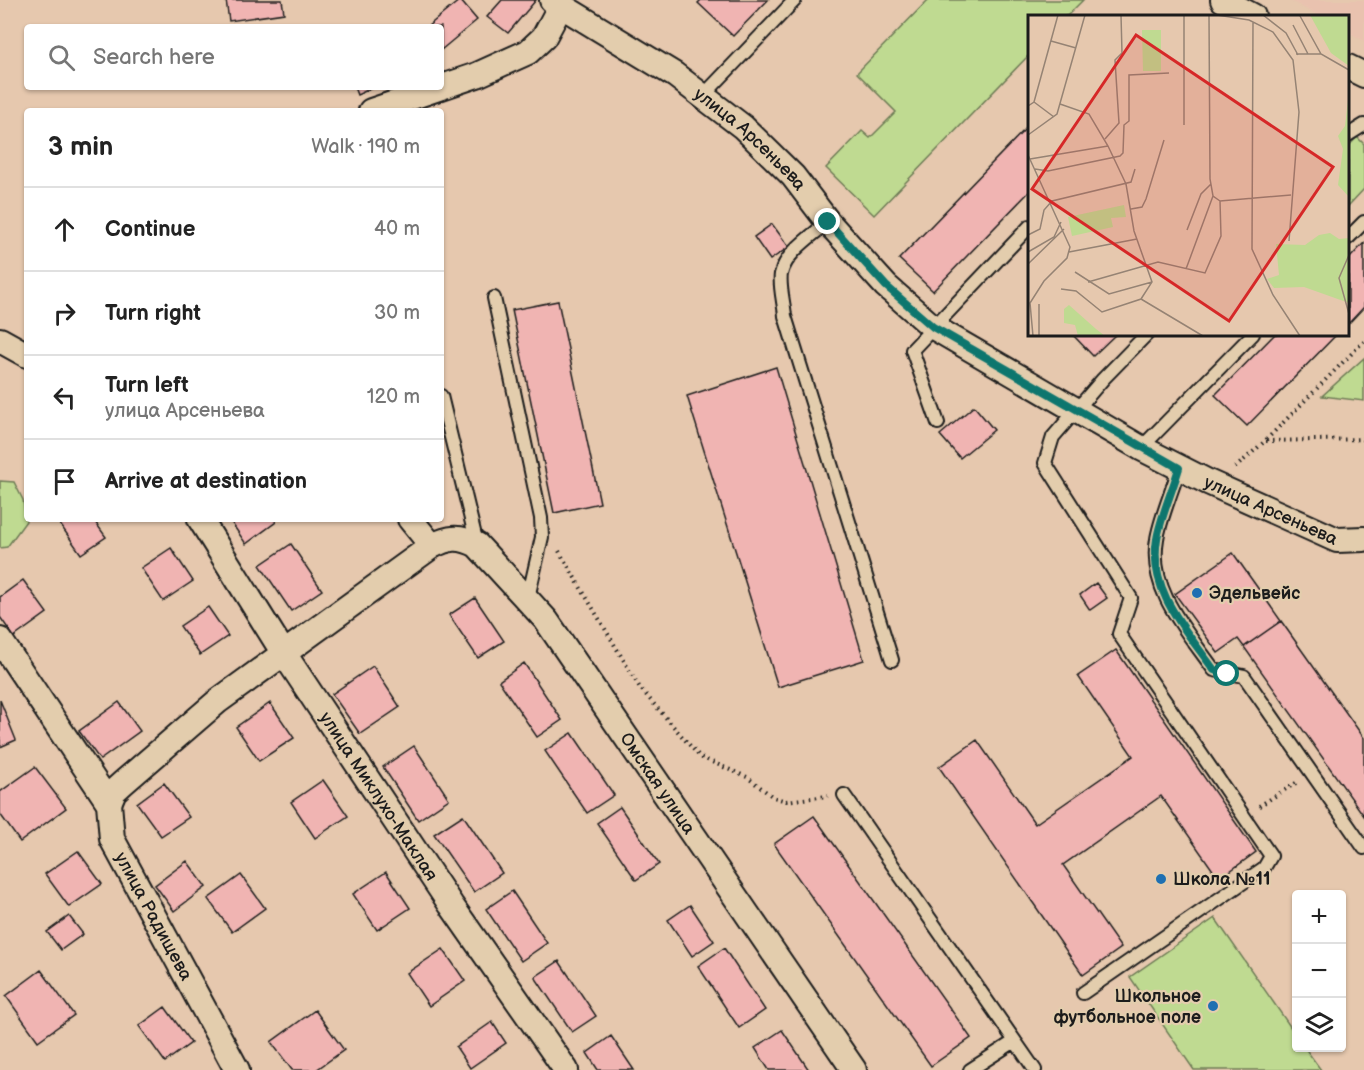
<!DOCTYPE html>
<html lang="en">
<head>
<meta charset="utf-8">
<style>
  body { margin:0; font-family:"Balsamiq Sans",sans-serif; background:#f6f6f6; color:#222 }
  .controls { position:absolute; right:18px; bottom:18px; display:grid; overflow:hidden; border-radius:6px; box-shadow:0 2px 4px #0004 }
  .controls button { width:54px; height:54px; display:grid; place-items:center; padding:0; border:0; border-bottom:2px solid #e0e0e0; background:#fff; color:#222; font:30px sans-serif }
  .stop { position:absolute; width:18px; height:18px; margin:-14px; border:4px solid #0f766e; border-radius:50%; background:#fff }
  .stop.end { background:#0f766e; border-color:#fff; box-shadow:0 2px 6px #0008 }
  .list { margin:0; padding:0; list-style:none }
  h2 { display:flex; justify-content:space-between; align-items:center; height:78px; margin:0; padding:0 24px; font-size:26px }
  h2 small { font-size:20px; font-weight:400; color:#767676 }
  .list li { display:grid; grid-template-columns:39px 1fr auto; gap:18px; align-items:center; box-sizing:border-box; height:84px; padding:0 24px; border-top:2px solid #e0e0e0 }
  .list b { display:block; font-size:22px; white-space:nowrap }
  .list p { margin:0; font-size:20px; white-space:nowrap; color:#767676 }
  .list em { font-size:20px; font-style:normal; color:#767676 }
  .icon { flex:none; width:33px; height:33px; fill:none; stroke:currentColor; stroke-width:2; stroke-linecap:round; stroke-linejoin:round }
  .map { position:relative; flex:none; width:1364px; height:1070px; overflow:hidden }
  .search { position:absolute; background:#fff; box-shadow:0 2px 4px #0004; left:24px; top:24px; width:420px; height:66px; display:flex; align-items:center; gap:15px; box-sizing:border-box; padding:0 21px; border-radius:6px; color:#767676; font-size:22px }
  .panel { position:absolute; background:#fff; box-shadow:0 2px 4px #0004; left:24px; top:108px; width:420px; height:414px; border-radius:6px }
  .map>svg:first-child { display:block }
</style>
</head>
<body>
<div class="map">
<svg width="1364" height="1070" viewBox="0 0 1364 1070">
  <rect width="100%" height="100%" fill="#e6c8ae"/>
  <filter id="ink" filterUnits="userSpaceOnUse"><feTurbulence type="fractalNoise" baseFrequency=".0167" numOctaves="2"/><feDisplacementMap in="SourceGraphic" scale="12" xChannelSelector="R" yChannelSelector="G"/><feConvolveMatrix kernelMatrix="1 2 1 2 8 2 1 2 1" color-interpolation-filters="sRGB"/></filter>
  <g filter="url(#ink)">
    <!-- built -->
    <path fill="#e9c2af" d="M1289,0H1364V41L1348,32V16H1319Z"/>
    <!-- green -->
    <path fill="#bfda91" stroke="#6e7b56" stroke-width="1.5" d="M928,0H1083L1067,16H1030L1029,55L874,215L826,168L862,131L870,138L896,112L857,73Z
      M1357,137L1364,144V189L1348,206V147Z
      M1364,358V401L1322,396Z
      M0,481L14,482L23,500L26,521L7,547L0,548Z
      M1215,918L1296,1035V1048H1305L1321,1070H1194L1130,977Z"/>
    <!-- building -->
    <path fill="#f0b4b2" stroke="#1c1c1c" stroke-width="1.5" d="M226,0H282L284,13L229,21Z
      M460,0L477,20L441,50V27H427Z
      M502,0H536L508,33L487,17Z
      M701,0H768L733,36L698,3Z
      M354,87H374L357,95Z
      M1030,124V191L933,291L899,259Z
      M772,224L789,247L770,260L754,237Z
      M1364,243V307L1348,324V260Z
      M558,301L600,503L554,513L512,310Z
      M1072,334H1116L1093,356Z
      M1275,334H1337L1247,426L1215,395Z
      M776,367L864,660L778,687L687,396Z
      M974,406L994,430L960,458L940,435Z
      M65,519H93L106,537L81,554L59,523Z
      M229,519H274L276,522L246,544Z
      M291,544L322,590L291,611L260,565Z
      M171,548L193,581L163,601L141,568Z
      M1233,553L1281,621L1244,647L1238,639L1218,653L1175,594Z
      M23,580L47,613L14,637L0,617V597Z
      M1096,583L1107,598L1090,610L1080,595Z
      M475,598L504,641L478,658L449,615Z
      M208,607L228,636L200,655L180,626Z
      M1281,621L1364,738V816L1244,647Z
      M1116,650L1256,852L1219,879L1161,796L1063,865L1121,948L1083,975L939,767L977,740L1035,824L1133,756L1078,676Z
      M524,663L562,720L537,737L499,681Z
      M373,666L400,707L360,734L332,694Z
      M0,700L16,740L0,747Z
      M119,702L140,731L100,760L79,731Z
      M270,703L294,738L259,761L236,727Z
      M572,733L614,795L587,813L545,751Z
      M414,746L449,799L418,820L383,767Z
      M35,767L66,808L20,842L0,814V792Z
      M323,780L348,816L315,838L291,802Z
      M164,783L189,817L161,836L137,803Z
      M620,807L659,864L636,880L597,823Z
      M463,815L502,873L474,892L434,834Z
      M814,816L971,1038L931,1066L774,844Z
      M78,851L102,884L69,907L45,874Z
      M187,861L206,887L174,911L155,885Z
      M386,872L410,908L377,930L353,894Z
      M241,875L265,908L232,932L208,899Z
      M512,891L547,943L521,961L486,909Z
      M690,905L714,941L692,956L668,920Z
      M69,916L83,934L61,950L47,932Z
      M724,948L765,1010L739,1028L698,966Z
      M443,949L465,981L429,1006L407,973Z
      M559,961L596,1016L572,1032L535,977Z
      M41,970L74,1015L38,1041L6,996Z
      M165,1007L191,1043L165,1062L139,1026Z
      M315,1010L344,1050L316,1070H292L271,1042Z
      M492,1022L506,1043L470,1068L456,1047Z
      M782,1030L809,1070H769L755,1048Z
      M611,1036L634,1070H598L587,1053Z"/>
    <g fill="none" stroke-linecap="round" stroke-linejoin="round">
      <defs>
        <path id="lane" d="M703,96L795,0
          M1348,135L1364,125
          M828,222C812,236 786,252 781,274C779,286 784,303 785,316L892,660
          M1348,238L1364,222
          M494,298L541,518L542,537L528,598
          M441,396L477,544
          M938,423L912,350L1030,226
          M1141,448L1253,334
          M1179,468C1173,489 1160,519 1157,539C1148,590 1186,630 1214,670L1244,676L1364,848
          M844,795L1035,1070
          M1083,993L1264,868L1271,856L1119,634L1131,598L1045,463L1053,437L1103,379L1147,334
          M970,1070L1015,1041"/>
        <g id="street">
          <path id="s1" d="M552,0L675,75L743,127L793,176L828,222L886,286L933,327L1141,448L1208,482L1337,540L1364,539"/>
          <path d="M1223,0L1253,16"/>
          <path d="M1348,67L1364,75"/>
          <path d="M371,111L477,75L528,52L544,37L560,7"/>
          <path d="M0,340L27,355"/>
          <path id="s2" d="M200,519L283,652L451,905L566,1070"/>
          <path d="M410,519L432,546"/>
          <path id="s3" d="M0,640L109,803L112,839L237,1070"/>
          <path id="s4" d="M109,803L114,791L124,782L218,701L432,546C449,537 460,536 477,545L546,620L854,1070"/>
        </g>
      </defs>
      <!-- lane casing -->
      <use href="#lane" stroke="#1c1c1c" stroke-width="16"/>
      <!-- street casing -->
      <use href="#street" stroke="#1c1c1c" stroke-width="28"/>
      <!-- path -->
      <path stroke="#1c1c1c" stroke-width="4" stroke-dasharray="1.5 4.5" stroke-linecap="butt" d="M1266,441L1364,439
        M1235,468L1265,441L1364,341
        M559,551L640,688L700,757L747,777L773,797L786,801L828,796
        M1259,806L1296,783"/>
      <!-- lane -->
      <use href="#lane" stroke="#e3cdad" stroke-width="12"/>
      <!-- street -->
      <use href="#street" stroke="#e3cdad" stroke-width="24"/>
    </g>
  </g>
  <g fill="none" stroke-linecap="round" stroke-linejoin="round" filter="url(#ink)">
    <!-- route -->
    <path stroke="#0f766e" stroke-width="8" d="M828,222L886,286L933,327L1179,468C1173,489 1160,519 1157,539C1148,591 1186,630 1214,670L1227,674"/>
  </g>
  <!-- markers -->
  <g fill="#1f6fb2" stroke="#e3cdad" stroke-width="2">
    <circle cx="1197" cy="593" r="6"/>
    <circle cx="1161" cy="879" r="6"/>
    <circle cx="1213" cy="1006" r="6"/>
  </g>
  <g text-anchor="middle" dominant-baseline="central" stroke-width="4.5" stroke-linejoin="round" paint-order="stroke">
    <!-- street labels -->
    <g font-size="18" fill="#1c1c1c" stroke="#e3cdad">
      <text stroke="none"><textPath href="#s1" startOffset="243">улица Арсеньева</textPath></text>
      <text stroke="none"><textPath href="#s1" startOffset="891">улица Арсеньева</textPath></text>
      <text stroke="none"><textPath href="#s4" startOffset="762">Омская улица</textPath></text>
      <text stroke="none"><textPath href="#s2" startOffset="330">улица Миклухо-Маклая</textPath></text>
      <text stroke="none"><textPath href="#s3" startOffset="320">улица Радищева</textPath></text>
    </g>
    <!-- poi labels -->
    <g font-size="18" font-weight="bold" fill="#1c1c1c" stroke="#e3cdad" text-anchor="start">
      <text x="1209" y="593">Эдельвейс</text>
      <text x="1173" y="879">Школа №11</text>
      <text x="1201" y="996" text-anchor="end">Школьное<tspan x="1201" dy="21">футбольное поле</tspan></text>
    </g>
  </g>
  <!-- overview -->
  <g transform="translate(1028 15)">
    <rect width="321" height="321" fill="#e6c8ae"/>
    <path d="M282,0H321V51L303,38ZM114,15H133V56H115ZM321,77V182L310,170L315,134L310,121L317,111ZM96,190L98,202L83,203L85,212L44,221L40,202ZM302,218L311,224L321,223V288L276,272L246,273L239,264L251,260L248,229L277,230L291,220ZM41,290L68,314L77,321H50L47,310L36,308V294Z" fill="#bfda91"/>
    <path fill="none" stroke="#958374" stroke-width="1.5" d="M156,0V110M181,0L182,164L185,181L192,186M189,0L221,5L245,17L265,45L271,97L261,226M235,0L258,18L270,40M272,1L293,39L321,55M225,7L224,234L245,280L272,321M265,10L280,39M23,26L48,33M268,39H293M6,87L26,102M32,89L61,99L80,131L98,169L106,216L124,267L113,284L74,297L48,276L33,274M0,91L6,87L30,0M0,120L29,99L57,0M77,124L91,108L87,45L94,38L93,0M0,140L42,232L39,243L16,266L2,288L5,321M2,144L80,131M7,154L20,156L92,141L95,138L96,110L101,106V60L141,58M192,186L263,180M103,194L114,192L118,184L136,125M159,215L173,179L183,169M0,220L12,214L16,195L24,186L103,167L107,154M0,237L26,222L33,207M41,237L109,224M321,240L311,263L321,299M0,249L36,214M158,254L185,181M47,257L81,279L124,267M60,267L130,247L177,258L193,221L192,186M113,284L175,321M11,321V289"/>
    <path fill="#d62828" fill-opacity="0.15" stroke="#d62828" stroke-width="3" d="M108,20L305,152L201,306L4,174Z"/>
    <rect width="321" height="321" fill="none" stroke="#1c1c1c" stroke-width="3"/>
  </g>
</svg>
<div class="controls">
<button>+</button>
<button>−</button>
<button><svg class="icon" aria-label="layers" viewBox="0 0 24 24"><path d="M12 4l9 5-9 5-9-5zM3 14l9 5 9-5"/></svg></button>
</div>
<div class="stop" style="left:1227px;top:674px"></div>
<div class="stop end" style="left:828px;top:222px"></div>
<div class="search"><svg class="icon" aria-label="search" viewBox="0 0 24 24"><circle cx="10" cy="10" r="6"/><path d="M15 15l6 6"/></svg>Search here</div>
<section class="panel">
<h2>3 min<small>Walk · 190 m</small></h2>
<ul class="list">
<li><svg class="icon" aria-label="ahead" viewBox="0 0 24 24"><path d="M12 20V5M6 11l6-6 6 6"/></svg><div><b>Continue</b></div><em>40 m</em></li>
<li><svg class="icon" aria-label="right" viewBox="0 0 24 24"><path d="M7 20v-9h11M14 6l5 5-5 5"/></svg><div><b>Turn right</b></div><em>30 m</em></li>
<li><svg class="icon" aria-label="left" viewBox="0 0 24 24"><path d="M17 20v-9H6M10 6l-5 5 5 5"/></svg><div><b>Turn left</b><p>улица Арсеньева</p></div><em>120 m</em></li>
<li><svg class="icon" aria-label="arrive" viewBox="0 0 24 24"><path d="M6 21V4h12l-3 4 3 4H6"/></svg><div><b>Arrive at destination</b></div></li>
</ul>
</section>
</div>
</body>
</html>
